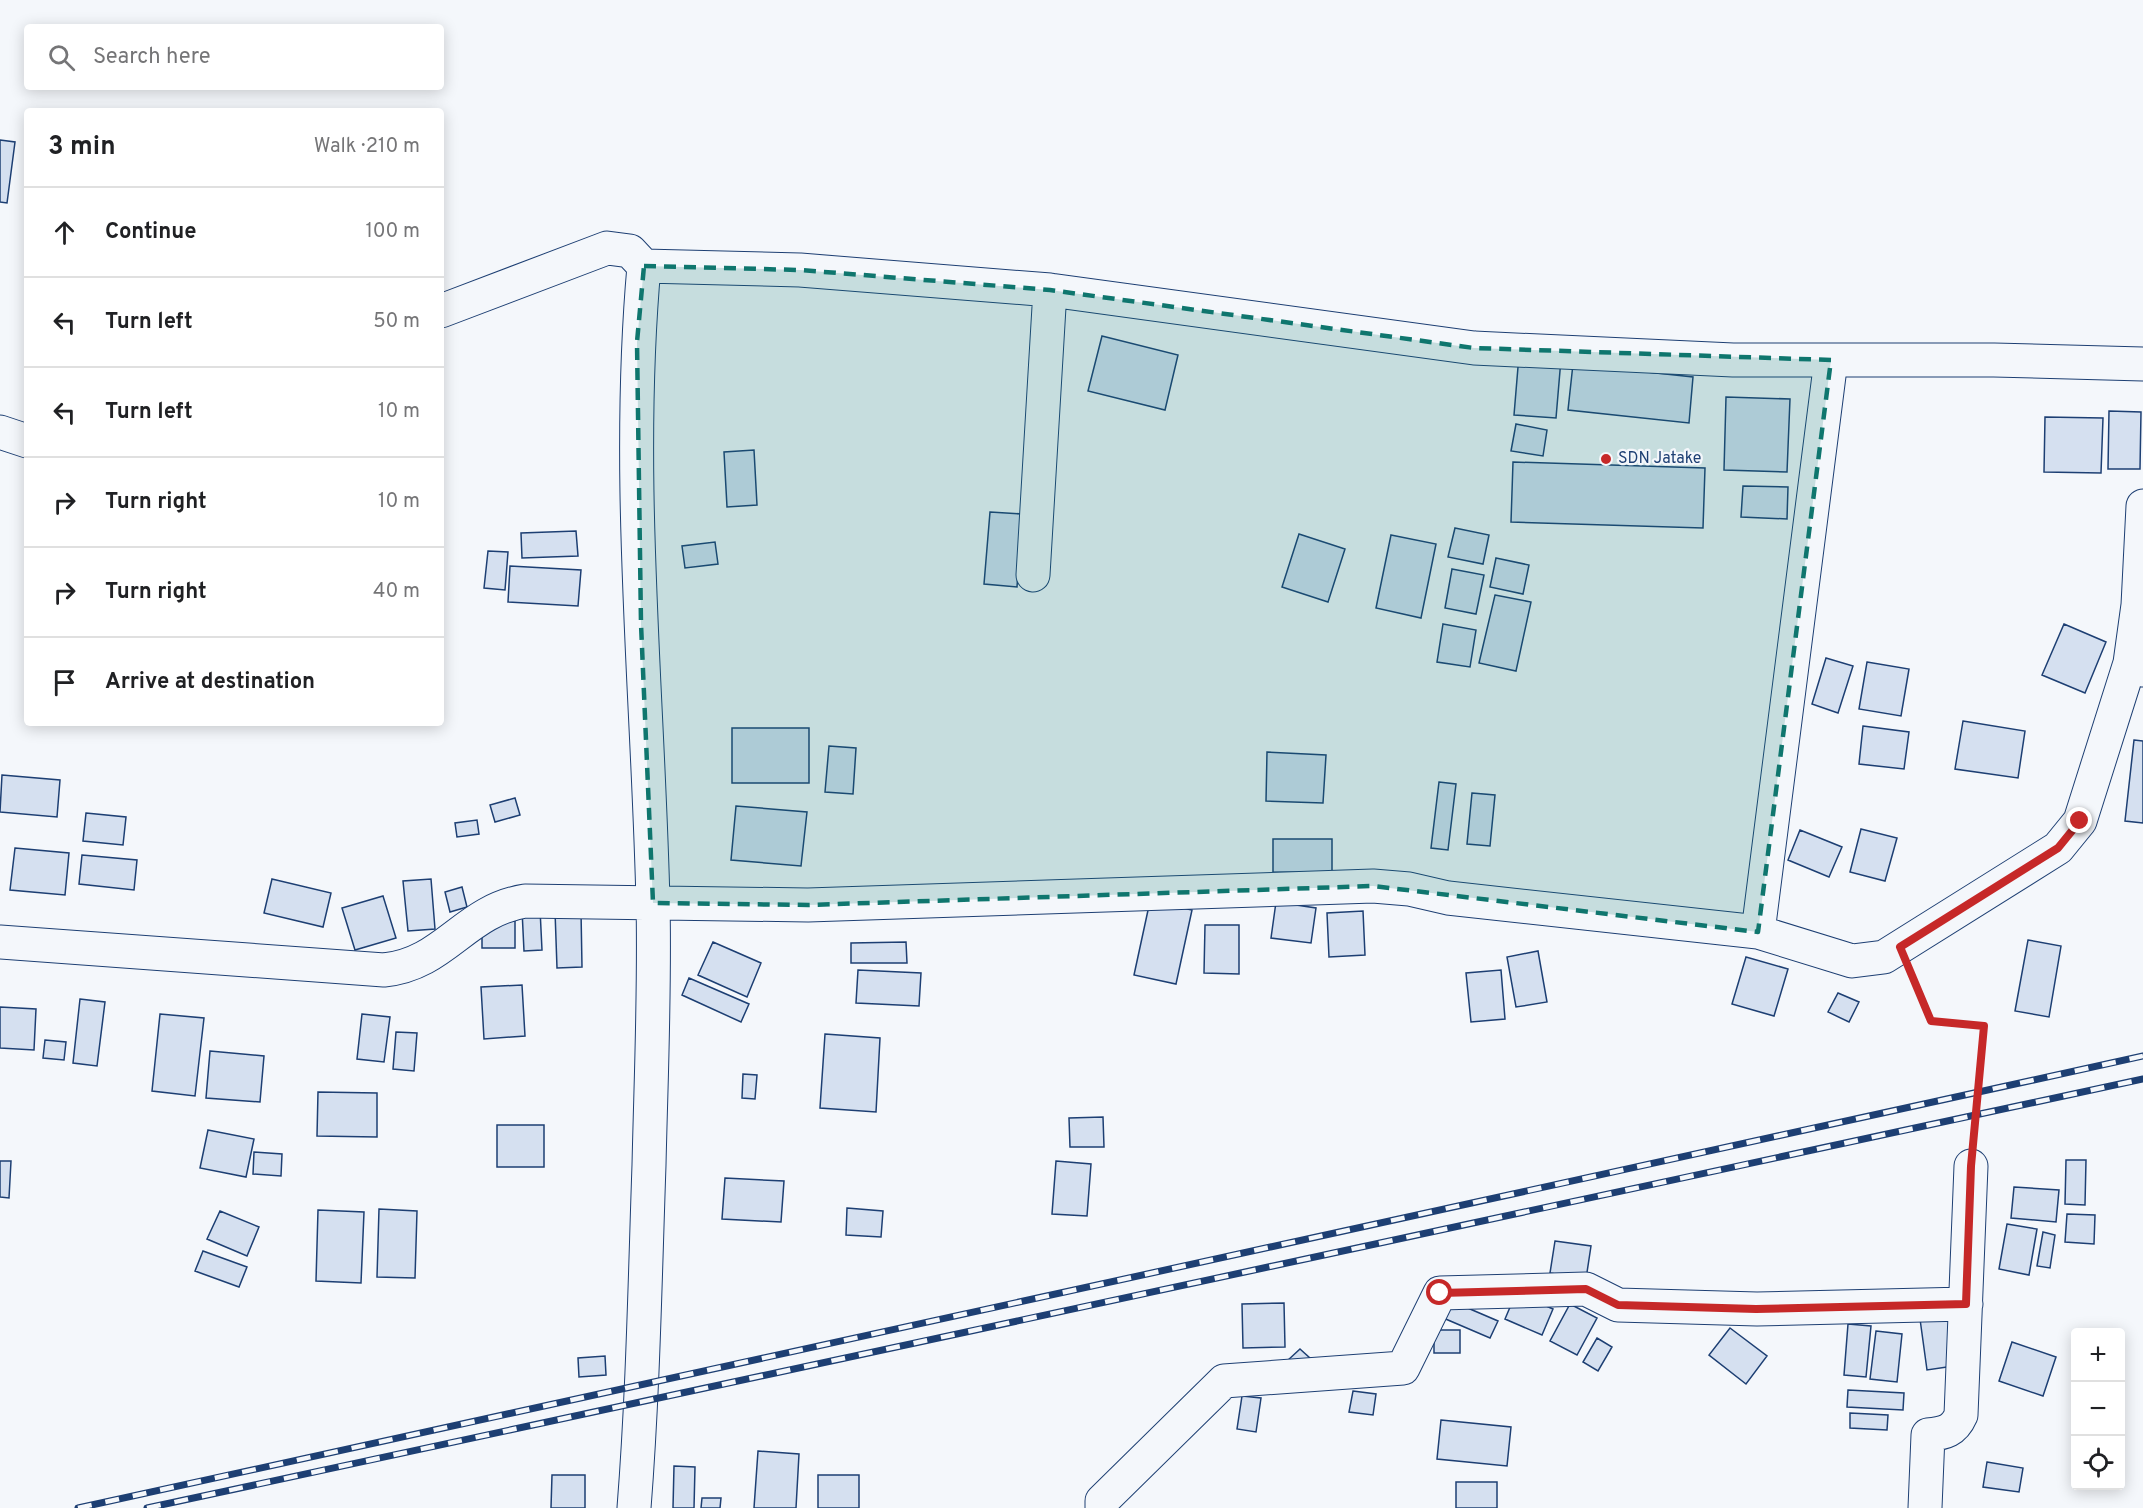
<!DOCTYPE html>
<html lang="en">
<head>
<meta charset="utf-8">
<style>
  body { margin:0; font-family:Overpass,sans-serif; background:#f2f2f2; color:#202124 }
  .controls { position:absolute; right:18px; bottom:18px; display:grid; overflow:hidden; border-radius:6px; box-shadow:0 3px 15px #0003 }
  .controls button { width:54px; height:54px; display:grid; place-items:center; padding:0; border:0; border-bottom:2px solid #e0e0e0; background:#fff; color:#202124; font:30px sans-serif }
  .stop { position:absolute; width:18px; height:18px; margin:-14px; border:4px solid #c62828; border-radius:50%; background:#fff }
  .stop.end { background:#c62828; border-color:#fff; box-shadow:0 2px 6px #0008 }
  .list { margin:0; padding:0; list-style:none }
  h2 { display:flex; justify-content:space-between; align-items:center; height:78px; margin:0; padding:0 24px; font-size:26px }
  h2 small { font-size:20px; font-weight:400; color:#757577 }
  .list li { display:grid; grid-template-columns:39px 1fr auto; gap:18px; align-items:center; box-sizing:border-box; height:90px; padding:0 24px; border-top:2px solid #e0e0e0 }
  .list b { display:block; font-size:22px; white-space:nowrap }
  .list em { font-size:20px; font-style:normal; color:#757577 }
  .icon { flex:none; width:33px; height:33px; fill:none; stroke:currentColor; stroke-width:2; stroke-linecap:round; stroke-linejoin:round }
  .map { position:relative; flex:none; width:2143px; height:1508px; overflow:hidden }
  .search { position:absolute; background:#fff; box-shadow:0 3px 15px #0003; left:24px; top:24px; width:420px; height:66px; display:flex; align-items:center; gap:15px; box-sizing:border-box; padding:0 21px; border-radius:6px; color:#757577; font-size:22px }
  .panel { position:absolute; background:#fff; box-shadow:0 3px 15px #0003; left:24px; top:108px; width:420px; height:618px; border-radius:6px }
  .map>svg:first-child { display:block }
</style>
</head>
<body>
<div class="map">
<svg width="2143" height="1508" viewBox="0 0 2143 1508">
  <rect width="100%" height="100%" fill="#f4f7fb"/>
  <!-- building -->
  <path fill="#d5e0f0" stroke="#1d3f73" stroke-width="1.5" d="M0,140L15,142L7,203L0,202Z
    M1102,336L1178,355L1165,410L1088,391Z
    M1519,355L1561,359L1556,418L1514,415Z
    M1573,364L1693,377L1689,423L1568,410Z
    M1726,397L1790,399L1787,472L1724,470Z
    M2109,411L2141,412L2140,469H2108Z
    M2045,417L2103,418L2101,473L2044,472Z
    M1516,424L1547,430L1543,456L1511,451Z
    M754,450L757,505L727,507L724,452Z
    M1513,462L1705,468L1703,528L1511,522Z
    M1743,486L1788,487L1787,519L1741,517Z
    M990,512L1022,514L1017,587L984,584Z
    M1455,528L1489,535L1483,564L1448,557Z
    M576,531L578,556L522,558L521,533Z
    M1299,534L1345,549L1328,602L1282,587Z
    M1391,535L1436,544L1421,618L1376,608Z
    M715,542L718,564L685,568L682,546Z
    M488,551L508,552L505,590L484,588Z
    M1496,558L1529,565L1523,594L1490,587Z
    M510,566L581,570L578,606L508,602Z
    M1452,569L1484,575L1476,614L1445,608Z
    M1495,595L1531,602L1516,671L1479,663Z
    M1443,624L1476,630L1470,667L1437,662Z
    M2064,624L2106,642L2085,693L2042,675Z
    M1826,658L1853,666L1838,713L1812,704Z
    M1867,662L1909,669L1901,716L1859,709Z
    M1963,721L2025,731L2018,778L1955,769Z
    M1863,726L1909,732L1904,769L1859,764Z
    M732,728H809V783H732Z
    M2134,740L2143,741V823L2125,821Z
    M829,746L856,748L853,794L825,792Z
    M1267,752L1326,755L1323,803L1266,801Z
    M2,775L60,780L57,817L0,812Z
    M1439,782L1456,784L1448,850L1431,848Z
    M1472,793L1495,795L1490,846L1467,844Z
    M515,798L520,815L495,822L490,805Z
    M736,806L807,812L801,866L731,860Z
    M86,813L126,817L123,845L83,841Z
    M477,820L479,834L457,837L455,823Z
    M1861,829L1897,838L1885,881L1850,872Z
    M1800,830L1842,847L1829,877L1788,860Z
    M1273,839H1332V873L1273,872Z
    M15,848L69,853L65,895L10,890Z
    M82,855L137,860L134,890L79,884Z
    M272,879L331,893L323,927L264,913Z
    M431,879L435,929L408,931L403,881Z
    M462,887L467,907L450,912L445,892Z
    M383,896L396,938L355,950L342,908Z
    M1150,901L1192,910L1176,984L1134,975Z
    M1276,902L1316,908L1311,943L1271,938Z
    M540,909L542,950L524,951L522,910Z
    M555,911H581L582,967L557,968Z
    M1363,911L1365,955L1329,957L1327,913Z
    M482,921H515V948H482Z
    M1205,925H1239V974L1204,973Z
    M2028,940L2061,946L2049,1017L2015,1011Z
    M713,942L761,963L747,997L698,975Z
    M906,942L907,963H851V943Z
    M1538,951L1547,1002L1516,1007L1507,957Z
    M1746,957L1788,969L1774,1016L1732,1004Z
    M858,970L921,973L919,1006L856,1003Z
    M1501,970L1505,1019L1471,1022L1466,973Z
    M689,978L749,1004L741,1022L682,995Z
    M522,985L525,1036L484,1039L481,987Z
    M1838,993L1859,1002L1849,1022L1828,1012Z
    M80,999L105,1002L97,1066L73,1063Z
    M0,1007L36,1009L34,1050L0,1048Z
    M160,1014L204,1018L195,1096L152,1091Z
    M362,1014L390,1017L384,1062L357,1059Z
    M396,1032L417,1033L414,1071L393,1069Z
    M825,1034L880,1038L876,1112L820,1108Z
    M45,1040L66,1042L64,1060L43,1058Z
    M210,1051L264,1056L260,1102L206,1098Z
    M743,1074L757,1075L755,1099L742,1098Z
    M318,1092L377,1093V1137L317,1136Z
    M1103,1117L1104,1147H1070L1069,1118Z
    M497,1125H544V1167H497Z
    M208,1130L254,1139L246,1177L200,1168Z
    M254,1152L282,1154L281,1176L253,1174Z
    M2066,1160H2086L2085,1205L2065,1204Z
    M0,1161H11L9,1198L0,1197Z
    M1056,1161L1091,1164L1087,1216L1052,1214Z
    M725,1178L784,1181L781,1222L722,1219Z
    M2014,1187L2059,1190L2056,1222L2011,1218Z
    M847,1208L883,1211L881,1237L846,1235Z
    M379,1209L417,1211L415,1278L377,1277Z
    M318,1210L364,1212L361,1283L316,1281Z
    M220,1211L259,1227L247,1256L207,1239Z
    M2067,1214L2095,1215L2094,1244L2065,1242Z
    M2007,1224L2037,1229L2029,1275L1999,1269Z
    M2043,1232L2055,1235L2050,1268L2037,1266Z
    M1555,1241L1591,1246L1586,1279L1550,1273Z
    M203,1251L247,1267L239,1287L195,1271Z
    M1516,1293L1553,1309L1542,1335L1505,1319Z
    M1442,1297L1498,1321L1490,1338L1434,1314Z
    M1284,1303L1285,1347L1243,1348L1242,1304Z
    M1570,1304L1597,1318L1577,1355L1550,1341Z
    M1961,1314L1967,1364L1927,1370L1920,1319Z
    M1848,1324L1871,1326L1866,1377L1844,1375Z
    M1730,1328L1767,1356L1746,1384L1709,1355Z
    M1434,1330H1460V1353H1434Z
    M1876,1331L1902,1334L1897,1382L1870,1379Z
    M1597,1338L1612,1347L1598,1371L1583,1362Z
    M2012,1342L2056,1357L2043,1396L1999,1381Z
    M1300,1349L1311,1359L1287,1361Z
    M605,1356L606,1375L579,1377L578,1358Z
    M1848,1390L1904,1393L1903,1410L1847,1407Z
    M1353,1391L1376,1394L1373,1415L1349,1412Z
    M1242,1396L1261,1398L1256,1432L1237,1429Z
    M1850,1413L1888,1415L1887,1430L1850,1428Z
    M1441,1420L1511,1427L1507,1466L1437,1459Z
    M758,1451L799,1454L796,1508H754Z
    M1987,1462L2023,1468L2019,1492L1983,1487Z
    M674,1466L695,1467L694,1508H673Z
    M552,1475H585V1508H551Z
    M818,1475H859V1508H818Z
    M1456,1482H1497V1508H1456Z
    M702,1498H721L720,1508H701Z"/>
  <g fill="none" stroke-linecap="round" stroke-linejoin="round">
    <defs>
      <path id="minor" d="M644,266L800,270L1050,290L1474,348L1733,360H1994L2143,364
        M441,311L607,248L630,251L644,266C625,478 648,691 653,903C655,990 651,1078 649,1165C645,1280 643,1394 634,1508
        M0,432L27,441
        M2143,506L2138,605L2130,663L2143,670
        M1033,575L1050,290
        M1758,932L1852,961L1884,957L2058,848L2080,821L2130,663
        M0,942L384,970C445,964 464,911 525,901L808,905L1373,886L1409,889L1448,898L1758,932L1831,360
        M1102,1508V1501L1224,1381L1403,1368L1440,1293L1586,1289L1618,1305L1757,1309L1966,1304
        M1925,1508L1928,1435C1945,1433 1954,1431 1961,1415L1971,1166"/>
    </defs>
    <!-- minor casing -->
    <use href="#minor" stroke="#1d3f73" stroke-width="35"/>
    <!-- path -->
    <path stroke="#5e769c" stroke-width="4" stroke-dasharray="4.5 3" stroke-linecap="butt" d="M1913,979L1931,1021L1984,1026L1975,1132"/>
    <!-- minor -->
    <use href="#minor" stroke="#f4f7fb" stroke-width="33"/>
    <defs>
      <path id="rail" d="M78,1508L2143,1056
        M147,1508L2143,1079"/>
    </defs>
    <!-- rail casing -->
    <use href="#rail" stroke="#1d3f73" stroke-width="7"/>
    <!-- rail -->
    <use href="#rail" stroke="#f4f7fb" stroke-width="4.5" stroke-dasharray="14" stroke-linecap="butt"/>
  </g>
  <g fill="none" stroke-linecap="round" stroke-linejoin="round">
    <!-- route -->
    <path stroke="#c62828" stroke-width="8" d="M1440,1293L1586,1289L1618,1305L1756,1309L1966,1304L1971,1166L1984,1026L1931,1021L1900,947L2058,848L2080,821"/>
  </g>
  <!-- marked area -->
  <path fill="#0f766e" fill-opacity="0.2" stroke="#0f766e" stroke-width="4.5" stroke-dasharray="12 8" stroke-linejoin="round" d="M644,266L800,270L1050,290L1474,348L1831,360L1758,932L1373,886L808,905L653,903L641,624L637,342Z"/>
  <!-- markers -->
  <circle fill="#c62828" stroke="#f4f7fb" stroke-width="2" cx="1606" cy="459" r="6"/>
  <g text-anchor="middle" dominant-baseline="central" stroke-width="4.5" stroke-linejoin="round" paint-order="stroke">
    <!-- poi labels -->
    <g font-size="16" fill="#1d3f73" stroke="#f4f7fb" text-anchor="start">
      <text x="1618" y="459">SDN Jatake</text>
    </g>
  </g>
</svg>
<div class="controls">
<button>+</button>
<button>−</button>
<button><svg class="icon" aria-label="locate" viewBox="0 0 24 24"><circle cx="12" cy="12" r="6"/><path d="M12 2v4M12 18v4M2 12h4M18 12h4"/></svg></button>
</div>
<div class="stop" style="left:1440px;top:1293px"></div>
<div class="stop end" style="left:2080px;top:821px"></div>
<div class="search"><svg class="icon" aria-label="search" viewBox="0 0 24 24"><circle cx="10" cy="10" r="6"/><path d="M15 15l6 6"/></svg>Search here</div>
<section class="panel">
<h2>3 min<small>Walk · 210 m</small></h2>
<ul class="list">
<li><svg class="icon" aria-label="ahead" viewBox="0 0 24 24"><path d="M12 20V5M6 11l6-6 6 6"/></svg><div><b>Continue</b></div><em>100 m</em></li>
<li><svg class="icon" aria-label="left" viewBox="0 0 24 24"><path d="M17 20v-9H6M10 6l-5 5 5 5"/></svg><div><b>Turn left</b></div><em>50 m</em></li>
<li><svg class="icon" aria-label="left" viewBox="0 0 24 24"><path d="M17 20v-9H6M10 6l-5 5 5 5"/></svg><div><b>Turn left</b></div><em>10 m</em></li>
<li><svg class="icon" aria-label="right" viewBox="0 0 24 24"><path d="M7 20v-9h11M14 6l5 5-5 5"/></svg><div><b>Turn right</b></div><em>10 m</em></li>
<li><svg class="icon" aria-label="right" viewBox="0 0 24 24"><path d="M7 20v-9h11M14 6l5 5-5 5"/></svg><div><b>Turn right</b></div><em>40 m</em></li>
<li><svg class="icon" aria-label="arrive" viewBox="0 0 24 24"><path d="M6 21V4h12l-3 4 3 4H6"/></svg><div><b>Arrive at destination</b></div></li>
</ul>
</section>
</div>
</body>
</html>
